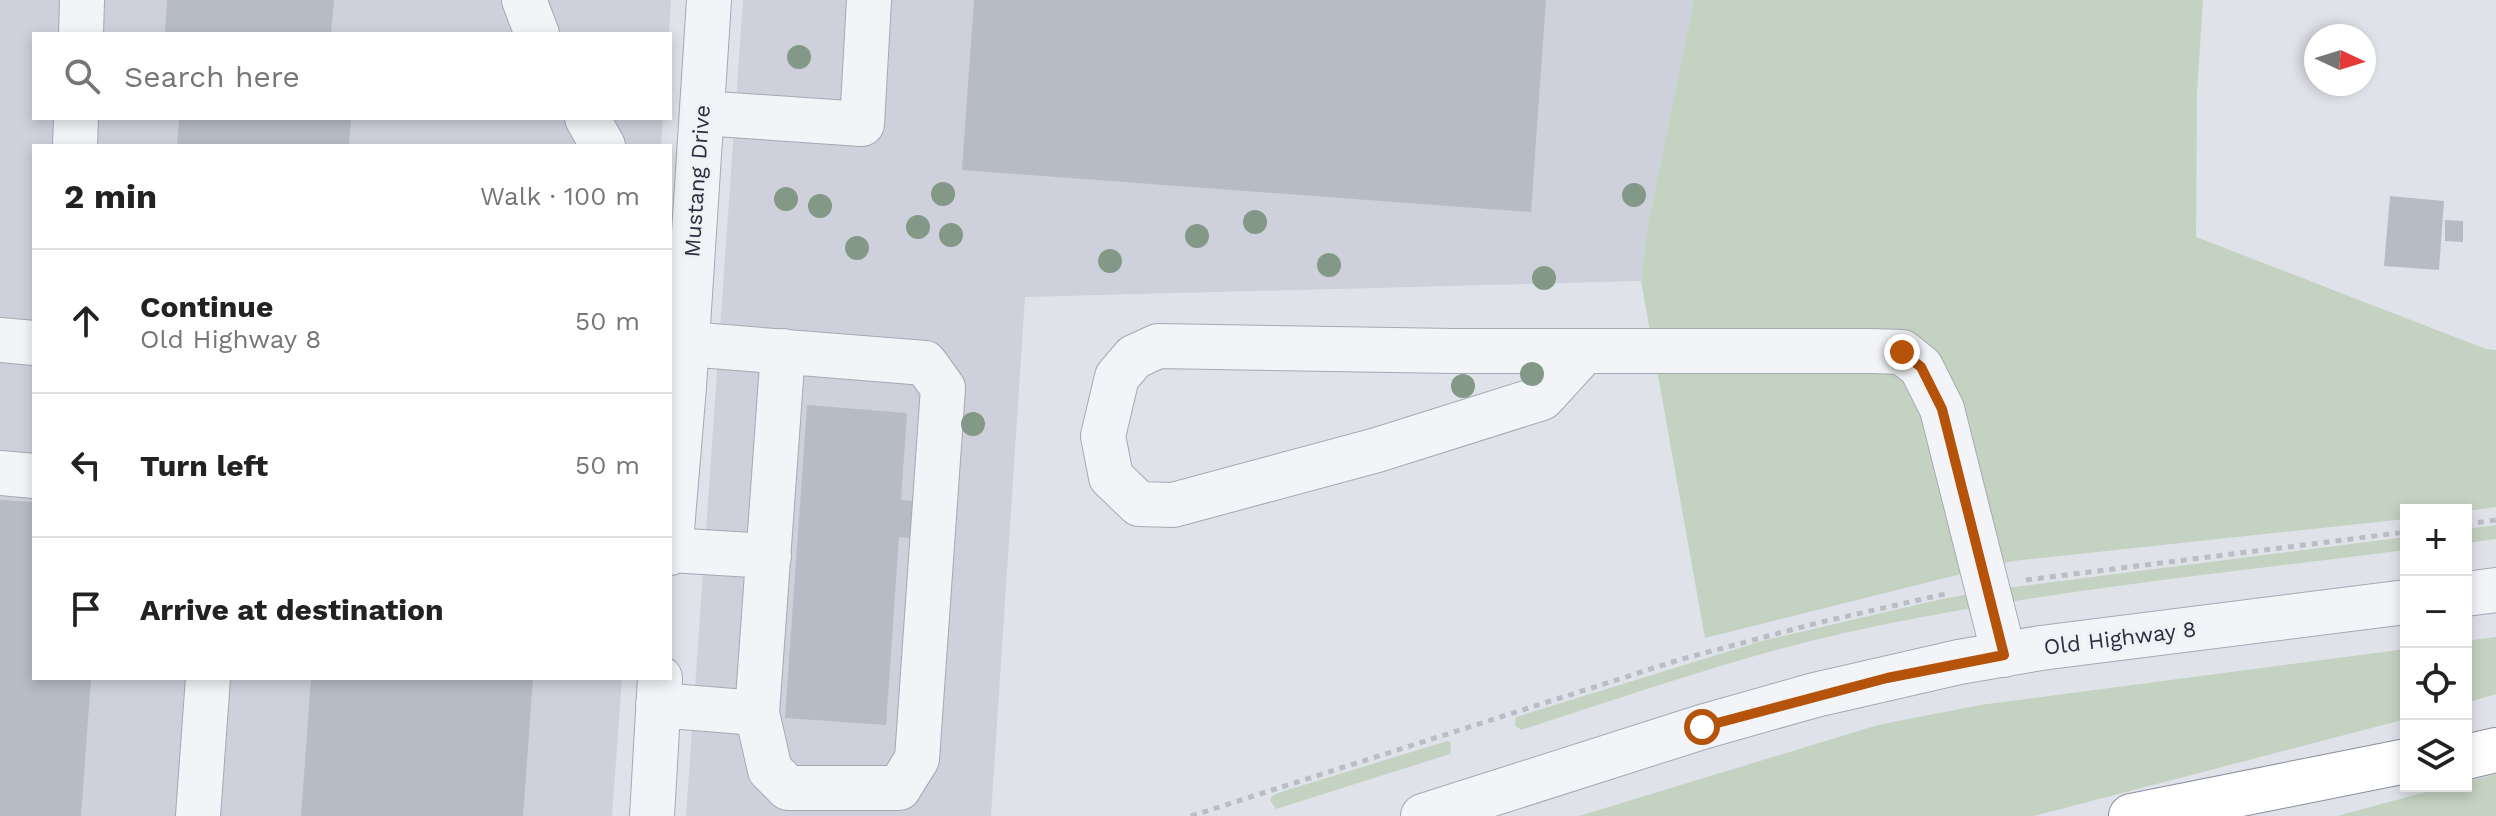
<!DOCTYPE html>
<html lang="en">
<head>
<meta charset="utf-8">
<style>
  body { margin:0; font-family:"Work Sans",sans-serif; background:#f2f2f2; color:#222 }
  .controls { position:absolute; right:24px; bottom:24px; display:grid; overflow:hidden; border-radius:0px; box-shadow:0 4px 12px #0003 }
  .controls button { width:72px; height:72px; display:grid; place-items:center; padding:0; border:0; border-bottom:2px solid #e0e0e0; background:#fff; color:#222; font:40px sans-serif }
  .compass { position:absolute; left:2304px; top:24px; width:72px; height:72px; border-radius:50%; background:#fff; box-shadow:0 4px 12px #0003; rotate:94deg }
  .stop { position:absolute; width:24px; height:24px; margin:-18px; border:6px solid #b45309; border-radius:50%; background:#fff }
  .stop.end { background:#b45309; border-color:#fff; box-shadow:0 2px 8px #0008 }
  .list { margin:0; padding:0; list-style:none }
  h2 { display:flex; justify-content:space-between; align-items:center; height:104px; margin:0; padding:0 32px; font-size:34px }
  h2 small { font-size:26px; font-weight:400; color:#767676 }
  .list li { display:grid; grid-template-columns:52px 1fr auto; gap:24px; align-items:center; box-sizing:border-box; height:144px; padding:0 32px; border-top:2px solid #e0e0e0 }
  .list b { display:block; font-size:30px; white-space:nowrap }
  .list p { margin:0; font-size:26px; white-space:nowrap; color:#767676 }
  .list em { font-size:26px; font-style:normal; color:#767676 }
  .icon { flex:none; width:44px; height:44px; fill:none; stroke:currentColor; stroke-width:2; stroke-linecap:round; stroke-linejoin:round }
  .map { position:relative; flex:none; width:2496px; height:816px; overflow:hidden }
  .search { position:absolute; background:#fff; box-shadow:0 4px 12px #0003; left:32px; top:32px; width:640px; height:88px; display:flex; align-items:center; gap:20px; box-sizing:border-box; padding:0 28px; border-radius:0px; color:#767676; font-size:30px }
  .panel { position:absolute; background:#fff; box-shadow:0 4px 12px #0003; left:32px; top:144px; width:640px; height:536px; border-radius:0px }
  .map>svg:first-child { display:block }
</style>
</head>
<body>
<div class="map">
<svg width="2496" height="816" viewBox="0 0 2496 816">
  <rect width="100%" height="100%" fill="#e0e2e9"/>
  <!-- built -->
  <path fill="#ced1db" d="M0,0H671L669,34H34V118H663L661,146H34V678H622L612,816H0Z
    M743,0H1694L1647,229L1641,281L1025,297L991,816H686Z"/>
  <!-- green -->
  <path fill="#c4d2c1" d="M1694,0H2203L2197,93L2196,237L2486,349L2496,350V507L2466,511L2406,510V519L2013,561L1705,638L1641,281L1647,229Z
    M2496,525V539L2466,543V529Z
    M2406,537V550C2219,574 2029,592 1844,633C1735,658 1627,696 1521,730L1515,725L1516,717L1762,641L1942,599L2006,588Z
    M2496,637V694L2466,703V641Z
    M2406,649V719L2034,816H1579L1878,725L1980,705Z
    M1447,741L1451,742L1450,754L1276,809L1270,800L1272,796L1281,792Z
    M2496,774V816H2337L2448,786H2466V782Z"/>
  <!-- building -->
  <path fill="#b7bbc5" d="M167,0H334L331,34H165Z
    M974,0H1546L1531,212L962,170Z
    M179,118H351L349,146H177Z
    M2390,196L2444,201L2439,270L2384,266Z
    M2445,220L2463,221V242L2445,241Z
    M807,405L907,413L901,500L929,502L927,539L899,537L886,725L785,718Z
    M0,500L34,502V678H91L81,816H0Z
    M311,678H533L523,816H301Z"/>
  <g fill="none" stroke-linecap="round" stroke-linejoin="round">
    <defs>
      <path id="minor" d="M524,0L537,34
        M81,34L82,0
        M702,113L862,124L869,0
        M587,118L603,146
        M75,146L76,118
        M0,340L34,343
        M687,344L925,363L943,388L917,759L899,788H788L770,770L757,713L783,351
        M1585,351L1542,398L1377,450L1173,505L1139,504L1111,477L1103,436L1117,377L1134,357L1158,346L1454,351H1872L1902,352L1921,367L1942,409L2004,655
        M0,473L34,476
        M670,550L769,556
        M670,553L684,387L709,0
        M2466,594L2496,590
        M658,705L757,713
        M198,816L208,678
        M652,816L660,678
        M1423,816L1702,727L1815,695L1959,662L2041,648L2406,602"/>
      <path id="highway" d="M2466,757L2496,750
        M2131,816L2406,761"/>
    </defs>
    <!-- minor casing -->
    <use href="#minor" stroke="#a5a9b3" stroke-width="46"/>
    <!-- highway casing -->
    <use href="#highway" stroke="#888e9f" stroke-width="46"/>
    <!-- path -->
    <path stroke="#babdc4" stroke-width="5" stroke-dasharray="6 6" stroke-linecap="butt" d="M2466,524L2496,520
      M2026,580L2406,532
      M1191,816L1682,659L1817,623L1945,594"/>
    <!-- minor -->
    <use href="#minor" stroke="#f3f4f7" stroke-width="44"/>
    <!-- highway -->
    <use href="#highway" stroke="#fff" stroke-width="44"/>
  </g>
  <!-- trees -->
  <g fill="#849887">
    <circle cx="799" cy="57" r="12"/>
    <circle cx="943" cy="194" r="12"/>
    <circle cx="1634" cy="195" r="12"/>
    <circle cx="786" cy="199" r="12"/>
    <circle cx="820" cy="206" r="12"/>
    <circle cx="1255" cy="222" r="12"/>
    <circle cx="918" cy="227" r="12"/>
    <circle cx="951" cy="235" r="12"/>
    <circle cx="1197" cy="236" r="12"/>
    <circle cx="857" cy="248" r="12"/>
    <circle cx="1110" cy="261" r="12"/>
    <circle cx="1329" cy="265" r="12"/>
    <circle cx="1544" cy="278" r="12"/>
    <circle cx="1532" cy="374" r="12"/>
    <circle cx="1463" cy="386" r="12"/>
    <circle cx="973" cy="424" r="12"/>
  </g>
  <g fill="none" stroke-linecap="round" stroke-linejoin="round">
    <!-- route -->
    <path stroke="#b45309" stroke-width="10" d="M1702,727L1887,678L2004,655L1942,409L1921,367L1902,352"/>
  </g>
  <g text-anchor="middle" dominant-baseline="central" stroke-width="7" stroke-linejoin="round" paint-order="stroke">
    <!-- street labels -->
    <g font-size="22" fill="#292f40" stroke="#f0f2f6">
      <text transform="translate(697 181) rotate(-86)">Mustang Drive</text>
      <text transform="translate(2120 638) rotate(-7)">Old Highway 8</text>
    </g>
  </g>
</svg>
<div class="controls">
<button>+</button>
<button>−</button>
<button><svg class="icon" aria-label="locate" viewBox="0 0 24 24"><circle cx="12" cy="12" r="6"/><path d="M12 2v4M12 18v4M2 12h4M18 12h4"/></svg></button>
<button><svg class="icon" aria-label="layers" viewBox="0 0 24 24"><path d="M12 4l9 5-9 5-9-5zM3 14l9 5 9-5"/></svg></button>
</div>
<svg class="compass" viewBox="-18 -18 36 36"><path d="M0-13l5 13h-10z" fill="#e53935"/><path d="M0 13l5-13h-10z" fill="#767676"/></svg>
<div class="stop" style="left:1702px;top:727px"></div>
<div class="stop end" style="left:1902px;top:352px"></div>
<div class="search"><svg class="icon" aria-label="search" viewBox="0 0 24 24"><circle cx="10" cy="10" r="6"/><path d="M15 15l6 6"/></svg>Search here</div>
<section class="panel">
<h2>2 min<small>Walk · 100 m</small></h2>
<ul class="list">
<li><svg class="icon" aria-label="ahead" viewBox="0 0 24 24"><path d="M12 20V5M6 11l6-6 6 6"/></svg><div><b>Continue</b><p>Old Highway 8</p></div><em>50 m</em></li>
<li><svg class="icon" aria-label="left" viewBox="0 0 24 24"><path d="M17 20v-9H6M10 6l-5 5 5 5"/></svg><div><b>Turn left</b></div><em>50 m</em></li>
<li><svg class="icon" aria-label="arrive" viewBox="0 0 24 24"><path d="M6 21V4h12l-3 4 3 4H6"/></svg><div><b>Arrive at destination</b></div></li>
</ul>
</section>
</div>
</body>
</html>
